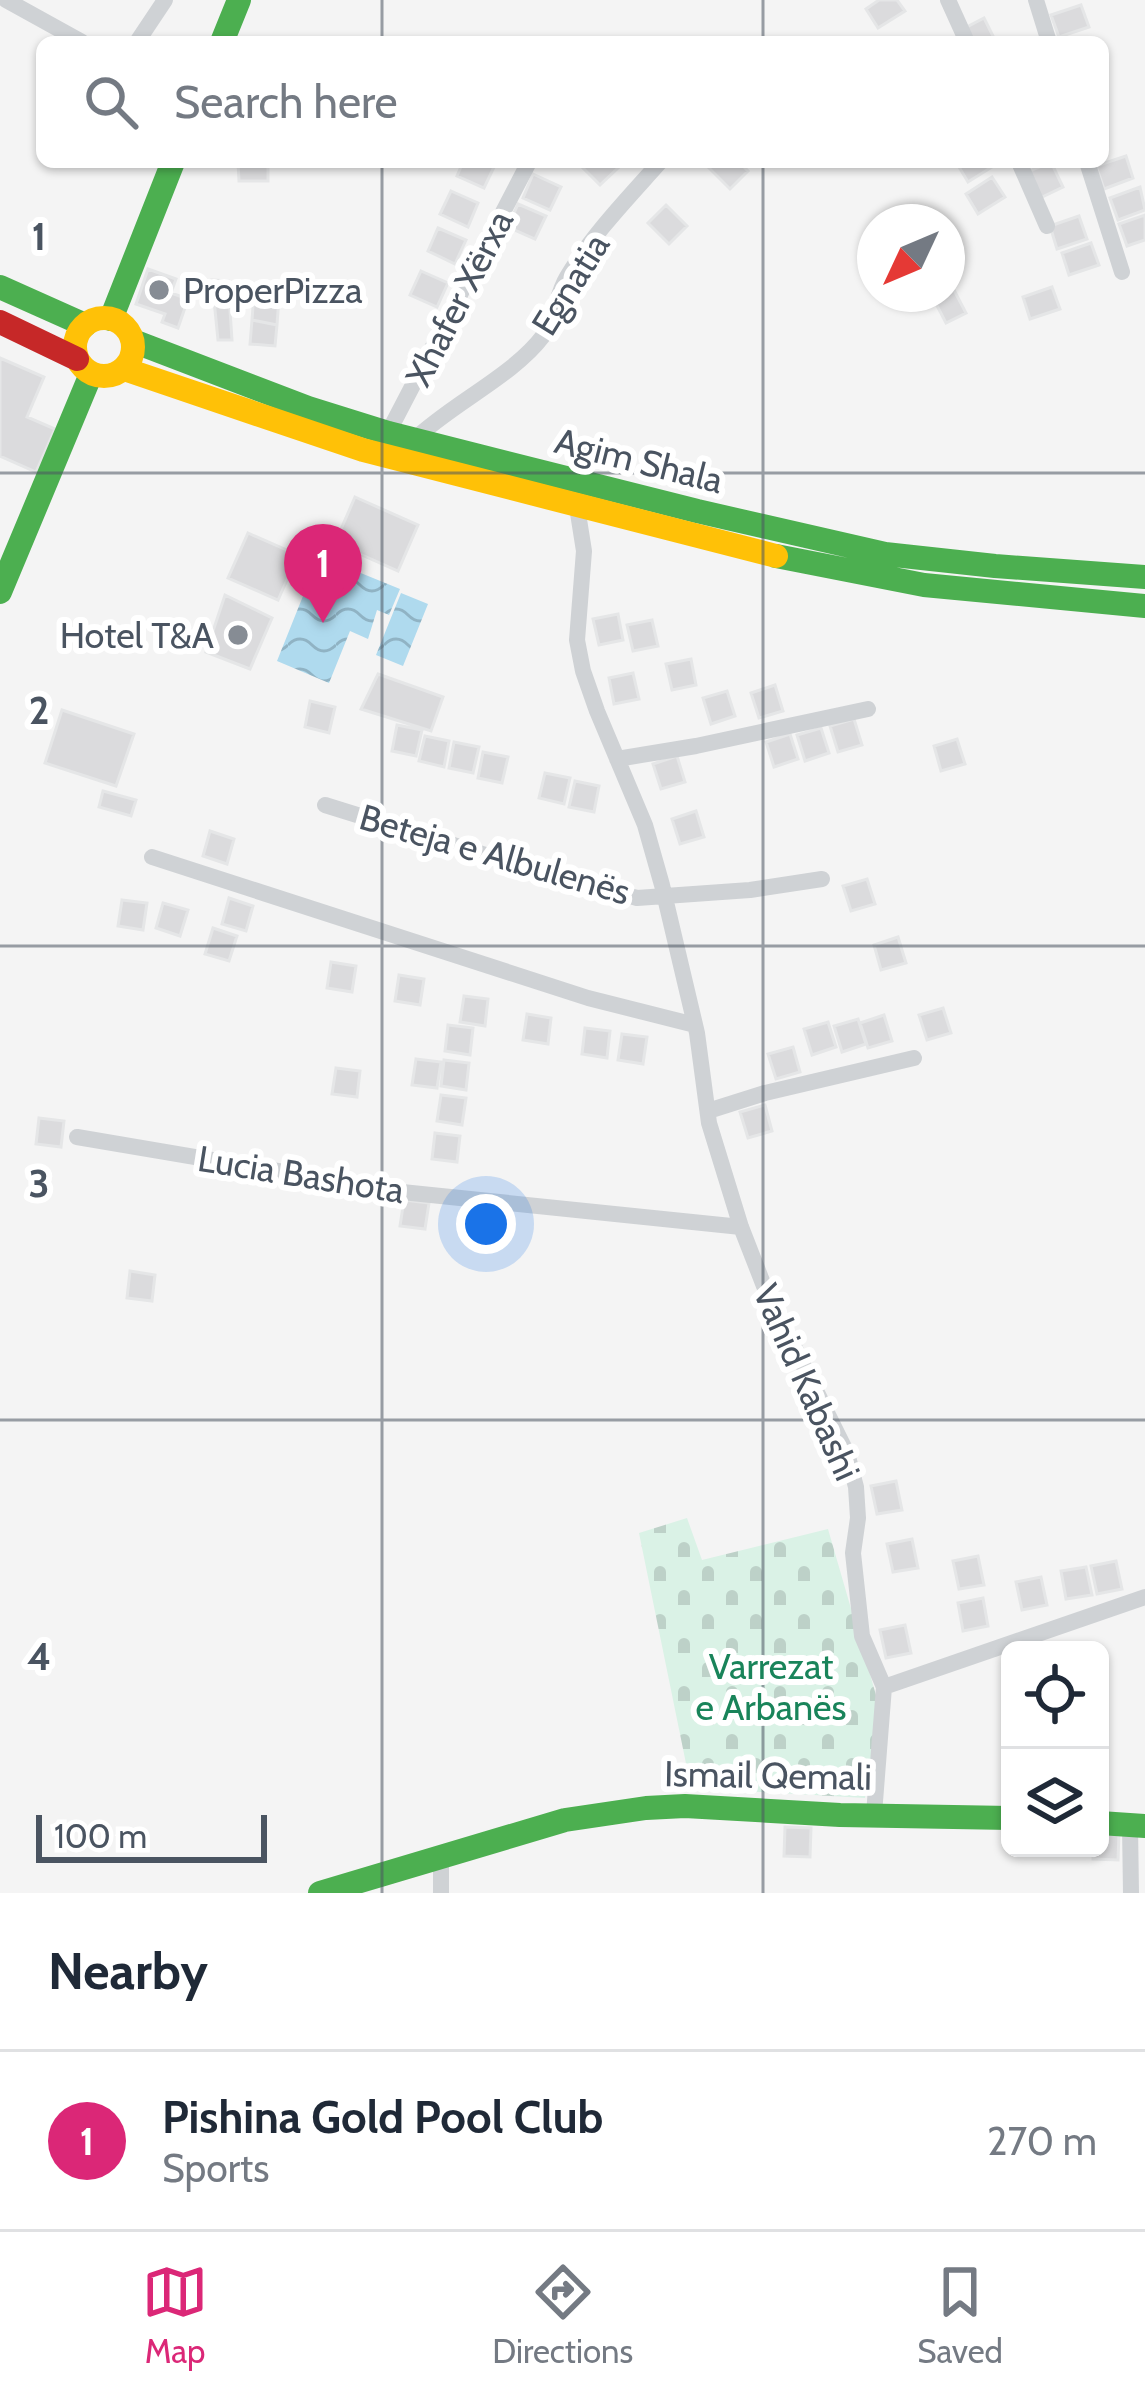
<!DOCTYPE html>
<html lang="en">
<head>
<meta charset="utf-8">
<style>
  body { margin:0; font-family:Cabin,sans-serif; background:#f6f6f7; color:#1f2937 }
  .controls { position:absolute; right:36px; bottom:36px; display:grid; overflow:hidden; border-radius:18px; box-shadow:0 3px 9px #0004 }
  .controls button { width:108px; height:108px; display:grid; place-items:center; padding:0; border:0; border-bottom:3px solid #e0e1e3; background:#fff; color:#1f2937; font:60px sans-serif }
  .compass { position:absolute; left:857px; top:204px; width:108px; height:108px; border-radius:50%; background:#fff; box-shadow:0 3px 9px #0004; rotate:226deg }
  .scale { position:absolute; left:36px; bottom:30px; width:231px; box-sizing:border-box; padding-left:12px; border:6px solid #4a5461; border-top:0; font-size:33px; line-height:42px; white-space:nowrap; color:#4a5461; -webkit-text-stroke:9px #fff; paint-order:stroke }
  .you { position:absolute; left:486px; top:1224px; width:42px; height:42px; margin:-30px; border:9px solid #fff; border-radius:50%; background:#1a73e8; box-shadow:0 0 0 18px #1a73e833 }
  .badge { display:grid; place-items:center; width:78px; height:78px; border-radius:50%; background:#db2777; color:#fff; font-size:39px; font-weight:700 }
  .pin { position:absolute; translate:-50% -99px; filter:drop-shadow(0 3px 6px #0008) }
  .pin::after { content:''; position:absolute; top:63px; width:42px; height:36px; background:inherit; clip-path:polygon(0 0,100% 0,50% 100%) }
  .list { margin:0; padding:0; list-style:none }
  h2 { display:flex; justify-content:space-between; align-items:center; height:156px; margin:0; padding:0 48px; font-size:51px }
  h2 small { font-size:39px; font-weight:400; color:#747a83 }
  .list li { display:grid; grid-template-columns:78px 1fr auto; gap:36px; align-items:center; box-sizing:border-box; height:180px; padding:0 48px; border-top:3px solid #e0e1e3 }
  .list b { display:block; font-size:45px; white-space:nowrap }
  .list p { margin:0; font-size:39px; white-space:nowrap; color:#747a83 }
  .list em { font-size:39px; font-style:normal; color:#747a83 }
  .icon { flex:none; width:66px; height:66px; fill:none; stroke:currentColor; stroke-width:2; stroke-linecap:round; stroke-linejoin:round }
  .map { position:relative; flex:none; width:1145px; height:1893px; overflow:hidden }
  .search { position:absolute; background:#fff; box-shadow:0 3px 9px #0004; left:36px; right:36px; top:36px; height:132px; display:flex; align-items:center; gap:30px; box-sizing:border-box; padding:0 42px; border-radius:18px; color:#747a83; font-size:45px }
  .sheet { height:336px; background:#fff }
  nav { display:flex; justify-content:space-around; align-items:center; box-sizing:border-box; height:168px; border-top:3px solid #e0e1e3; background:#fff; font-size:33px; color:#747a83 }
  nav a { display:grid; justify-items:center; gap:6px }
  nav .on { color:#db2777 }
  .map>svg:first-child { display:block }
</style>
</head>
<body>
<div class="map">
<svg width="1145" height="1893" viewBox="0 0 1145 1893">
  <defs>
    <pattern id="cemetery-stones" width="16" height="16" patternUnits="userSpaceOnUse" patternTransform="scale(3)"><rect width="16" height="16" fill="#daf2e6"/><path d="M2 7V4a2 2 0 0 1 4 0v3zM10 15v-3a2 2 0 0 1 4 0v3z" fill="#bdd1c8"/></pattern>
    <pattern id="water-waves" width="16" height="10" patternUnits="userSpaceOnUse" patternTransform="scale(3)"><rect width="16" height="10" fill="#afdaee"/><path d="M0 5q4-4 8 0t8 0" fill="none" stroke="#90b3c4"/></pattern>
  </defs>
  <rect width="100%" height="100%" fill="#f4f4f4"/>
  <!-- cemetery -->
  <path fill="url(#cemetery-stones)" d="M687,1518L702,1560L828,1529L880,1709L865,1798L691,1788L639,1533Z"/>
  <!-- water -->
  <path fill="url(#water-waves)" d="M319,556L400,589L389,615L377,610L368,639L350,631L329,683L277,661Z
    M401,593L428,604L403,666L376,655Z"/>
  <!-- building -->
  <path fill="#dbdbdd" stroke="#e5e6e7" stroke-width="3" d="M879,0H897L905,11L878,28L866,9Z
    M1081,5L1089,27L1059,37L1051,15Z
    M984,18L996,42H972L965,28Z
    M1126,156L1133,178L1104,189L1096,166Z
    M238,162H268V181H239Z
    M463,162H489L495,165L484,188L457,176Z
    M581,162H613L619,167L600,185L579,164Z
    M714,162H739L748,171L730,189L709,168Z
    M956,162H993L995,165L968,182Z
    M1051,162L1063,187L1040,198L1027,172Z
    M533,174L561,187L550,210L523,198Z
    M992,177L1005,197L978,214L966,194Z
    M1140,187L1145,210L1118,220L1110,198Z
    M451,191L478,203L468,227L440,214Z
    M518,204L546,216L535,239L508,227Z
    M666,205L687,226L669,244L648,223Z
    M1145,215V240L1127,246L1119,224Z
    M1079,216L1087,239L1057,249L1050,226Z
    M438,228L466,240L455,264L428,251Z
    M1091,243L1099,265L1069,275L1062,253Z
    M148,269L176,279L171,293L188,299L178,328L162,322L165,314L136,304Z
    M421,271L448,283L437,307L410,295Z
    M212,280L228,281L232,340H218Z
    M1052,287L1060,309L1030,319L1023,297Z
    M954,290L966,313L946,323L934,300Z
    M254,293L279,297L277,325L252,320Z
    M252,320L277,325L275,346L250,344Z
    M0,358L44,377L27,417L55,429L36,472L0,456Z
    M355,497L418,525L398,571L335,543Z
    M248,533L298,555L278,600L228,578Z
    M225,595L272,618L250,669L206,652Z
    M618,614L623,640L599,645L593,619Z
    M652,620L658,646L633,651L627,625Z
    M691,659L696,685L672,690L666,664Z
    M633,673L639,699L614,704L609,678Z
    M378,674L443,697L431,731L361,709Z
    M775,685L783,711L759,718L751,693Z
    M727,691L735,716L711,724L703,698Z
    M310,701L335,707L329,733L305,727Z
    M62,710L134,734L116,786L45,763Z
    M854,719L862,745L838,752L830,726Z
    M397,725L422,730L416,756L392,751Z
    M821,728L829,753L805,761L797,735Z
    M790,734L798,759L774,767L766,742Z
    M425,736L449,741L444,767L419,761Z
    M957,739L965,764L941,771L934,746Z
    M454,742L479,747L473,773L449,768Z
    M483,752L508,757L502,783L478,778Z
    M677,756L685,782L661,789L653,764Z
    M545,773L570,778L564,804L539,798Z
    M575,781L599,786L594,812L569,807Z
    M103,791L136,800L131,816L99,807Z
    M696,811L704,837L680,844L672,819Z
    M210,831L234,839L227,864L203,856Z
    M867,879L875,904L851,911L843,886Z
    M229,898L253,906L246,931L222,924Z
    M122,900L147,903L143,930L118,926Z
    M163,903L188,910L180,936L156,928Z
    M213,928L237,936L229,961L205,954Z
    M898,937L906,963L881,970L874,945Z
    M331,962L356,966L352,992L327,988Z
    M399,975L424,979L420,1005L395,1001Z
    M464,996L488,999L485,1026L460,1022Z
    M943,1008L951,1033L927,1040L919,1015Z
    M527,1014L551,1018L548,1044L523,1040Z
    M884,1015L892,1041L868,1048L860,1023Z
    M858,1019L866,1044L842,1052L834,1026Z
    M828,1022L836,1047L812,1055L804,1029Z
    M448,1025L473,1028L470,1055L445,1051Z
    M585,1028L610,1031L607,1058L582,1054Z
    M622,1034L647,1037L643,1064L618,1060Z
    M793,1047L800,1072L776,1079L768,1054Z
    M416,1059L441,1062L437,1088L412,1085Z
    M444,1060L469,1063L466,1090L441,1086Z
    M336,1068L360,1071L357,1097L332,1094Z
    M441,1095L466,1098L462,1125L437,1121Z
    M765,1105L772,1131L748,1138L740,1112Z
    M39,1118L64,1121L61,1147L36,1144Z
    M435,1133L460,1136L457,1162L432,1159Z
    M404,1200L429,1203L425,1229L400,1226Z
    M130,1271L155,1275L152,1301L127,1298Z
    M896,1481L902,1510L877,1514L871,1486Z
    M912,1539L918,1568L893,1572L887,1544Z
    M978,1556L984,1585L959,1589L953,1561Z
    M1116,1561L1122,1589L1097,1594L1091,1566Z
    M1086,1567L1092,1595L1066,1599L1061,1571Z
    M1041,1577L1047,1605L1022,1610L1016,1582Z
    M983,1598L988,1626L963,1631L958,1603Z
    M905,1625L911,1653L886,1658L880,1630Z
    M785,1827L811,1828L810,1857L784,1856Z
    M1100,1831L1119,1832L1118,1860L1093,1859V1848H1100Z"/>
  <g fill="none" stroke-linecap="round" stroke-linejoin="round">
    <!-- street -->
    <path stroke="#cfd2d5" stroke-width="16" d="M6,0L82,42
      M948,0L967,42
      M1036,0L1049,42
      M137,42L165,0
      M1019,162L1047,226
      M1087,162L1122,272
      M388,433L529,162
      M414,440C451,404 513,376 543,336C556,317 556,295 567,277C592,235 628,198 660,162
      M577,507L584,551L577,640L583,671L597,711L645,825L662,885L697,1033L709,1123L741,1227L764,1286L847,1453L856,1487L858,1518L853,1553L862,1636L884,1687L874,1814
      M617,759L696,746L868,709
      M325,805L518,865L637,898L750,890L822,879
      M152,857L588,998L695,1025
      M708,1111L765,1093L914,1058
      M77,1137L402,1192L741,1227
      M884,1687L1145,1597
      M1130,1825L1131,1893
      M441,1858V1893"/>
    <!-- fast -->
    <path stroke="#4caf50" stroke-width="24" d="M222,42L239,0
      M0,287L85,325
      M111,319L173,162
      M133,341L308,408L388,433L697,511L885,554L995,566L1145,577
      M776,556L924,585L1145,606
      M0,592L91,374
      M1100,1823L1145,1826
      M320,1893L565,1820L646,1808L685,1806L840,1815L1010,1818"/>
    <!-- slow -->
    <path stroke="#ffc107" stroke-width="24" d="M75 347a29 29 0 1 1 58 0a29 29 0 1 1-58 0Z
      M124,369L363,450L776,556"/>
    <!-- jam -->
    <path stroke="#c62828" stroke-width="24" d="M0,322L77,359"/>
  </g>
  <!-- grid -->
  <path fill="none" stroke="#4a5461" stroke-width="3" stroke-opacity="0.55" d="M382,0V42M763,0V42M382,162V1893M763,162V1893M0,473H1145M0,946H1145M0,1420H1145"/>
  <!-- markers -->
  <g fill="#868c94" stroke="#fff" stroke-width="4.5">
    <circle cx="159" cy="290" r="12"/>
    <circle cx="238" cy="635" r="12"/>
  </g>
  <g text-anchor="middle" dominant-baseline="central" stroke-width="12" stroke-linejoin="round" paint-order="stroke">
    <!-- street labels -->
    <g font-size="36" fill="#4a5461" stroke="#fff">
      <text transform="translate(570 284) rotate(-58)">Egnatia</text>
      <text transform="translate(459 298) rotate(-63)">Xhafer Xërxa</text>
      <text transform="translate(639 460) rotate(14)">Agim Shala</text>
      <text transform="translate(495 854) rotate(16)">Beteja e Albulenës</text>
      <text transform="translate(301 1174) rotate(9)">Lucia Bashota</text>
      <text transform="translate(807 1382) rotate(66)">Vahid Kabashi</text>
      <text transform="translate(768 1775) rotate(1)">Ismail Qemali</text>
    </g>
    <!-- poi labels -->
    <g font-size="36" fill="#4a5461" stroke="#fff" text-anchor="start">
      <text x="183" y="290">ProperPizza</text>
      <text x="214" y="635" text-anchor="end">Hotel T&amp;A</text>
    </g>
    <!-- park labels -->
    <g font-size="36" fill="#19845a" stroke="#fff">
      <text x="771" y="1666">Varrezat<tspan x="771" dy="41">e Arbanës</tspan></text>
    </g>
  </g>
  <g font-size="39" text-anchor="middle" font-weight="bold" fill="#4a5461" stroke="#fff" stroke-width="12" stroke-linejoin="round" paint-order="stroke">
    <text x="39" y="250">1</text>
    <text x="39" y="724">2</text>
    <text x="39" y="1197">3</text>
    <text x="39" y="1670">4</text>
  </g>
</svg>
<div class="controls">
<button><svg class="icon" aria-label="locate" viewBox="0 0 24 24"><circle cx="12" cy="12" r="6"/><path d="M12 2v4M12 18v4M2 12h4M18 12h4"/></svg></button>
<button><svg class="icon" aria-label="layers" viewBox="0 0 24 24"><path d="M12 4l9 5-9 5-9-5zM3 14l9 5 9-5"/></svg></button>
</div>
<svg class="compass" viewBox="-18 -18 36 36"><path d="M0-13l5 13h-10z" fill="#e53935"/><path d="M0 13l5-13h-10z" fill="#747a83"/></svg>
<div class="scale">100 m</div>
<div class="you"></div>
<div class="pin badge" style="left:323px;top:623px">1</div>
<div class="search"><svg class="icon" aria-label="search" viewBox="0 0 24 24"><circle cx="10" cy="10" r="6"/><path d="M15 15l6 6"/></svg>Search here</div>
</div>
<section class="sheet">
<h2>Nearby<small></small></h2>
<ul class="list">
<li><span class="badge">1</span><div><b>Pishina Gold Pool Club</b><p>Sports</p></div><em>270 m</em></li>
</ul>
</section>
<nav>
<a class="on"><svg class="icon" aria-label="map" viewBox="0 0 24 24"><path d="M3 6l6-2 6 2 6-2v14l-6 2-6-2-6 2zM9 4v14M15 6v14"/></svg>Map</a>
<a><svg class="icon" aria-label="directions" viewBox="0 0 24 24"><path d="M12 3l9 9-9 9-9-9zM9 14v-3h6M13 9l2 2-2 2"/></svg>Directions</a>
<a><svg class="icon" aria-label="saved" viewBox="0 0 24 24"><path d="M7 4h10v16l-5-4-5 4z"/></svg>Saved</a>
</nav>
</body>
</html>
